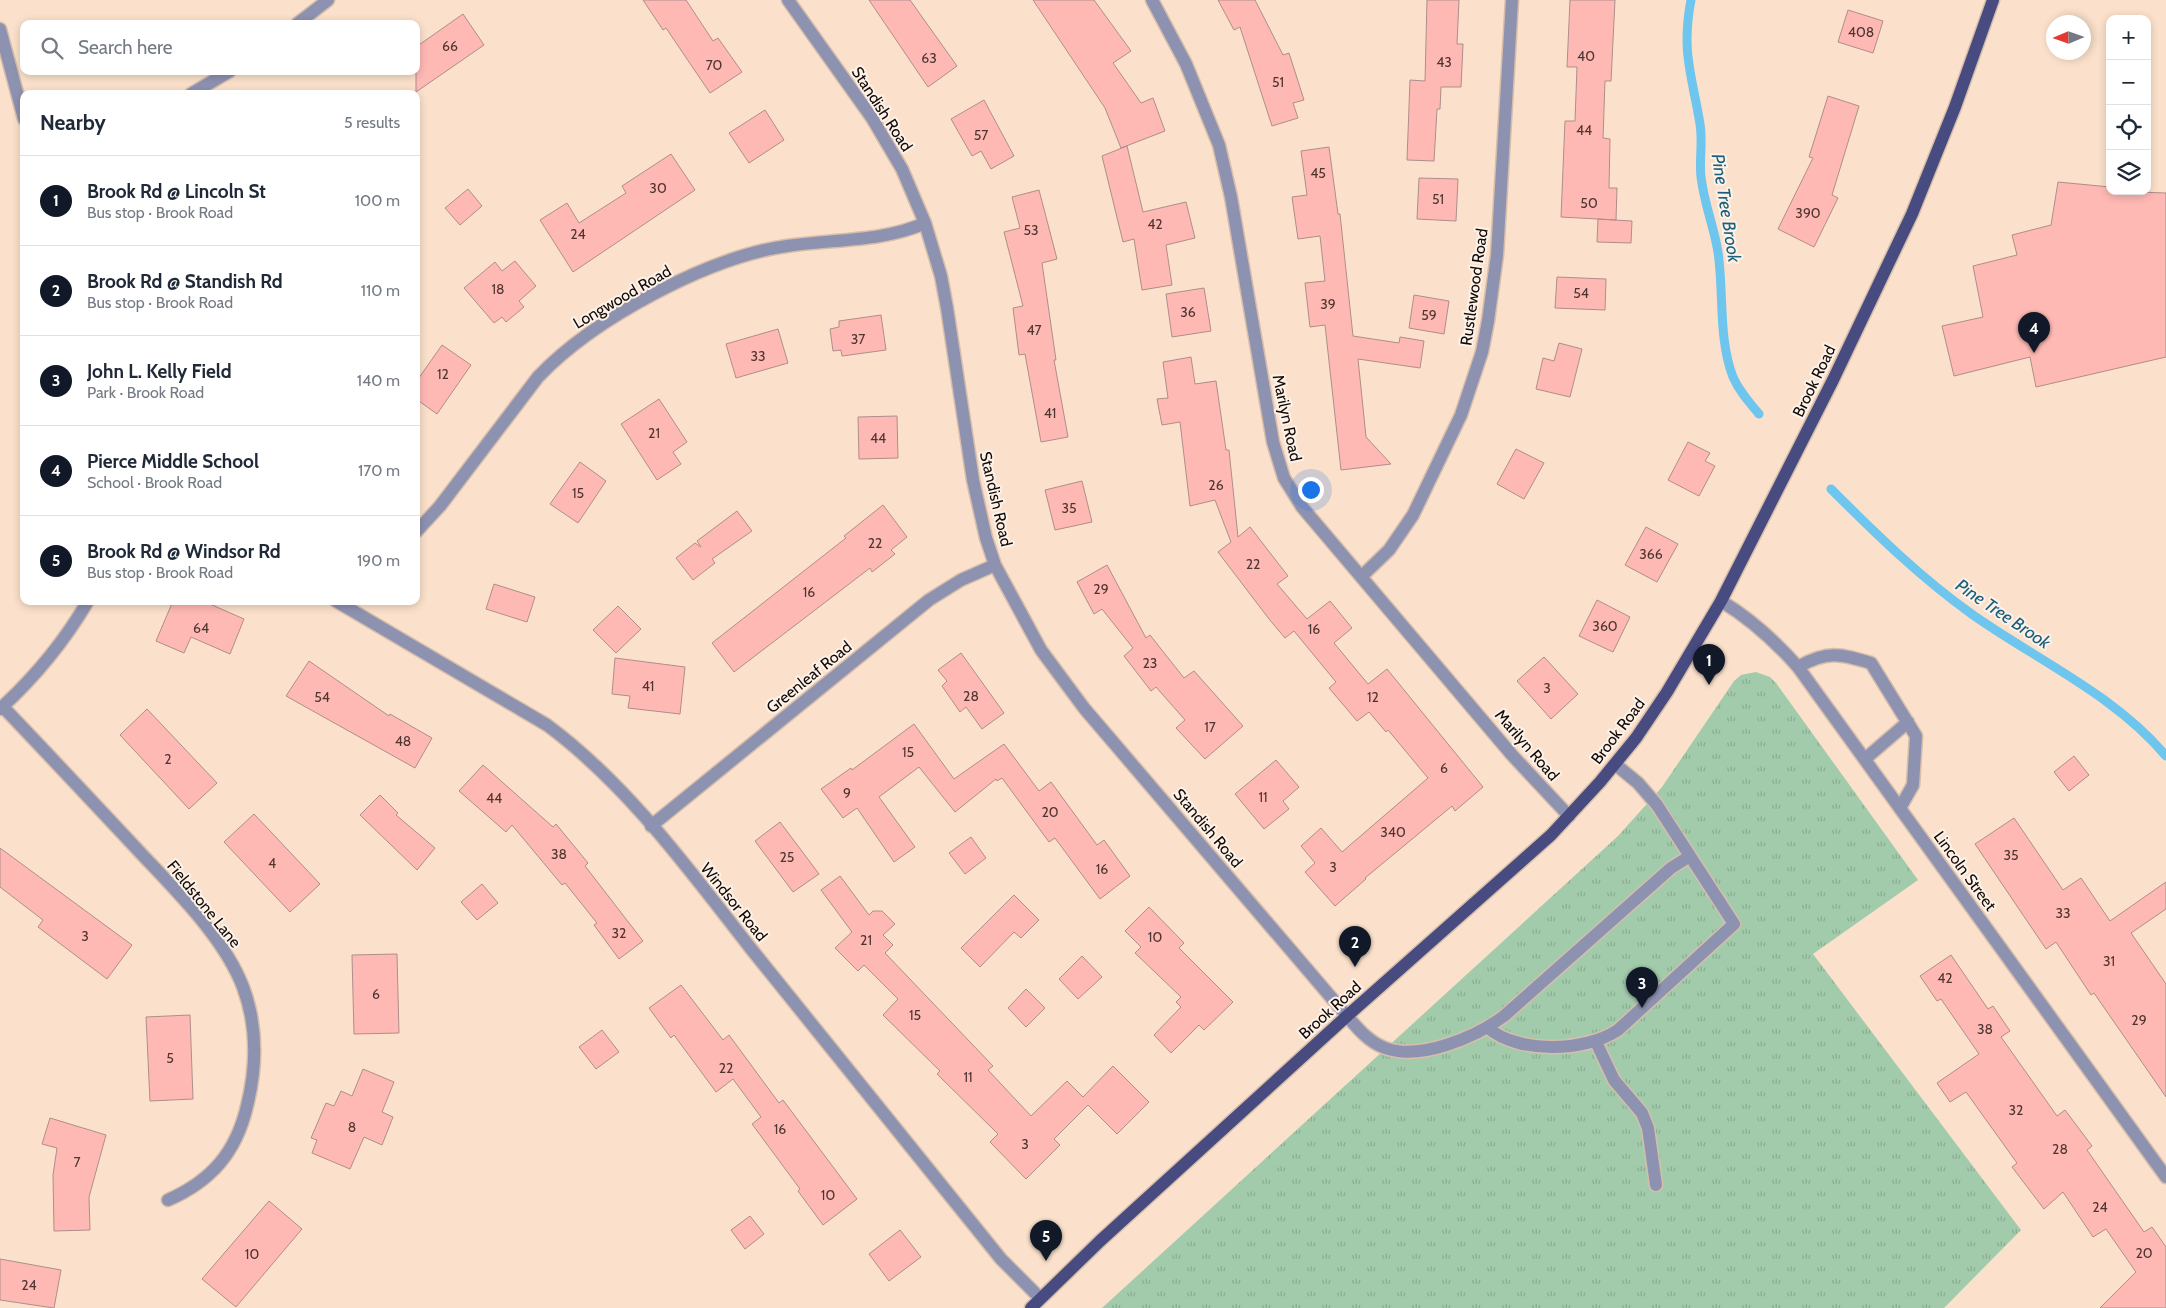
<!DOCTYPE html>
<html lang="en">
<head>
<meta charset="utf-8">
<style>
  body { margin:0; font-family:Cabin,sans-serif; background:#f6f6f7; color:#1f2937 }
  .controls { position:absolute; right:15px; top:15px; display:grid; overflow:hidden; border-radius:10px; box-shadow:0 2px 8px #0003 }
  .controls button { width:45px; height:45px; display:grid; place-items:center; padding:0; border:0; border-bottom:1px solid #e0e1e3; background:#fff; color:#1f2937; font:25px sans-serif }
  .compass { position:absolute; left:2046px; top:15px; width:45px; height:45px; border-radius:50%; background:#fff; box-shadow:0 2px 8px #0003; rotate:268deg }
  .you { position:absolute; left:1310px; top:489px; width:18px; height:18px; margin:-12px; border:4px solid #fff; border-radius:50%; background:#1a73e8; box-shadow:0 0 0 8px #1a73e833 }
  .badge { display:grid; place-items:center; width:32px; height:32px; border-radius:50%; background:#111827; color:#fff; font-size:16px; font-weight:700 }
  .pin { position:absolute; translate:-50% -41px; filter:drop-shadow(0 1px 2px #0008) }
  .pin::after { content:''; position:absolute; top:26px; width:18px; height:15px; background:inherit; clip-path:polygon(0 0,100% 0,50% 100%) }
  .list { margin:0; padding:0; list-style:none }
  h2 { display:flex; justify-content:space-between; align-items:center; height:65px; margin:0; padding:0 20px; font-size:21px }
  h2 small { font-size:16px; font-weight:400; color:#747a83 }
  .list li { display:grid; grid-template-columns:32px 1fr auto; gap:15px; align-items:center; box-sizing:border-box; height:90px; padding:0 20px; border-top:1px solid #e0e1e3 }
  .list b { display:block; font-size:19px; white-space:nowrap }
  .list p { margin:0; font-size:16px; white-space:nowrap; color:#747a83 }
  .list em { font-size:16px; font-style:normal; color:#747a83 }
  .icon { flex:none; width:28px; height:28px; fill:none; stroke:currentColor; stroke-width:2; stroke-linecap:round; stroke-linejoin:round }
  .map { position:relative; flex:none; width:2166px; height:1308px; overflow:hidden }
  .search { position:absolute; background:#fff; box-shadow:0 2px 8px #0003; left:20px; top:20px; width:400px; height:55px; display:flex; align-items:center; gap:12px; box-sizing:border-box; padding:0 18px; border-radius:10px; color:#747a83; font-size:19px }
  .panel { position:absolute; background:#fff; box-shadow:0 2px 8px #0003; left:20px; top:90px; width:400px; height:515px; border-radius:10px }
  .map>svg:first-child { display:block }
</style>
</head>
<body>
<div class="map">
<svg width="2166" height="1308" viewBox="0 0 2166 1308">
  <defs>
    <pattern id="park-tufts" width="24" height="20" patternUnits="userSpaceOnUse" patternTransform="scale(1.25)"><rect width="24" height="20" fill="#a2cbab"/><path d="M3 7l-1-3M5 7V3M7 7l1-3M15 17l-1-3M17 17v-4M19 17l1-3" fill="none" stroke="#8aad92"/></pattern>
  </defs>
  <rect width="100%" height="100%" fill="#fbe1cb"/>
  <!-- park -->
  <path fill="url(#park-tufts)" d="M1756,672L1770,677L1776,683L1918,880L1813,954L2021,1230L1944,1308H1102L1618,836L1662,787L1734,681L1741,675Z"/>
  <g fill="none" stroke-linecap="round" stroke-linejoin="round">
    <!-- stream -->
    <path stroke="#6ec5ee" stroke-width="9" d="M1691,0C1681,52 1692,75 1700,124C1703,142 1699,161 1701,177C1704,203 1714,227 1718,252C1724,292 1718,338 1733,377C1739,391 1749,402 1759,414
      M1831,489C1876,534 1921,578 1973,615C2037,660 2115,695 2166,756"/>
  </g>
  <!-- building -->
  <path fill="#ffb9b5" stroke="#af8d8b" d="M643,0H686L713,41L718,38L742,72L710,93L666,28L663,30Z
    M869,0H910L957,66L928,87Z
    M1033,0H1094L1131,51L1113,63L1141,103L1153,98L1165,131L1121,148L1105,108Z
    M1218,0H1255L1283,55L1289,53L1304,100L1293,103L1298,118L1272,126L1240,27L1234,30Z
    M1427,0H1459L1457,44H1463L1461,87H1441L1440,109H1437L1434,161L1407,160L1410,80L1425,81Z
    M1570,0H1615L1611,81H1605L1603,138L1610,139L1609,188H1617L1616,220L1561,217L1565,121H1575L1577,67H1567Z
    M1848,10L1883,21L1873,53L1838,42Z
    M463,14L484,45L416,92V47Z
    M1828,96L1859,106L1832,195L1838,198L1814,247L1778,229L1813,158L1809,157Z
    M984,100L1014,156L991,169L981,151L972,156L951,119Z
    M765,110L784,140L749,163L729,133Z
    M1127,146L1143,212L1186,202L1195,238L1166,245L1172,285L1142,290L1134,239L1123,242L1102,156Z
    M1329,147L1338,214H1340L1353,336L1399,343L1400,337L1424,341L1420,368L1358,359L1366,437L1391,464L1341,470L1325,325L1310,327L1305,283L1325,281L1320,236L1298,239L1292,197L1307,195L1301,151Z
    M671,154L695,190L573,272L540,220L567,203L579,223L626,193L622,186Z
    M1419,178L1458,179L1456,221L1417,219Z
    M2058,182L2110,187V191L2166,193V357L2036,387L2030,357L1954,376L1942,326L1983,317L1973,266L2017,255L2012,235L2051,225Z
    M468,189L482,206L460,225L445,208Z
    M1039,190L1057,259L1042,263L1056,360H1054L1068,437L1041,442L1025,354L1019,355L1013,308L1023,306L1004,232L1020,228L1012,197Z
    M1598,219L1632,221L1631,243L1597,242Z
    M515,261L536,286L519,301L524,307L506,322L502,317L494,323L464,288L495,262L502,271Z
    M1557,277L1606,279L1605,310L1555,308Z
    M1204,288L1211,331L1172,337L1166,294Z
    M1414,295L1449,301L1444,334L1409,328Z
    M881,315L886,350L842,356L841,350L833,351L830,329L839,327V321Z
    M778,329L788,363L736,378L726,344Z
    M1559,343L1582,349L1570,397L1536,389L1543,358L1554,361Z
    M442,345L471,365L437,414L416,399V382Z
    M1191,357L1195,384L1216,381L1226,450H1229L1238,537L1250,527L1288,576L1277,584L1307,619L1330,601L1352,628L1334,643L1368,684L1387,669L1483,787L1455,811L1452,806L1365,878L1366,879L1335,906L1305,872L1315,863L1301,846L1321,828L1342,852L1428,778L1388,730L1386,732L1369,712L1357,721L1329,688L1336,682L1294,631L1285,638L1269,619L1218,552L1231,542L1215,500L1190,506L1180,422L1162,425L1157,399L1168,398L1163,362Z
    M659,399L687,442L673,452L681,464L657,480L621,424Z
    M897,416L898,458L859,459L858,417Z
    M1688,442L1710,453L1705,461L1715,466L1699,496L1668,480Z
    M1516,449L1544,463L1524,499L1497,484Z
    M580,462L606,481L578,523L550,504Z
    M1082,481L1092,522L1055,530L1045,490Z
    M883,505L907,537L891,550L895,554L872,572L870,568L734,672L712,643L846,538L844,536Z
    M737,511L752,531L712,559L715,563L693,580L676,558L695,543L701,547L697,541Z
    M1646,527L1678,544L1657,582L1625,565Z
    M1107,565L1146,638L1150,635L1184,678L1194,671L1243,726L1205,759L1176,728L1185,720L1156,687L1151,691L1124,656L1133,648L1102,609L1094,614L1077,582Z
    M494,584L535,597L527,622L486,609Z
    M1597,600L1630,617L1613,652L1579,636Z
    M173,601H203L244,619L230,654L191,637L184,653L156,641Z
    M618,606L641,629L616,653L593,630Z
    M961,653L1004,713L982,729L966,707L960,712L942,686L947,681L938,670Z
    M1544,657L1578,694L1551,719L1517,681Z
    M615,658L685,667L680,714L628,708L630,696L612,694Z
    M309,661L389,716L390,714L432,738L415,768L286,696Z
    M147,709L217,783L189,809L120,735Z
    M914,724L954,779L1004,744L1039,791L1051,782L1097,845L1104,840L1130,876L1100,899L1055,838L1049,842L1002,778L997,781L996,779L955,812L919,767L879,797L915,847L894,862L857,808L843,818L821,789L851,768L852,770Z
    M2074,756L2089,775L2069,791L2054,772Z
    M1276,760L1299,787L1283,801L1289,809L1264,829L1235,794Z
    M483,765L553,827L556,824L588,863L585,866L643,941L619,959L594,925L597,923L565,883L562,885L512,825L506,832L459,791Z
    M380,795L398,813L396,815L435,848L417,870L360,815Z
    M254,814L320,884L290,912L224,842Z
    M2014,818L2063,890L2081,878L2110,921L2166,882V909L2131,933L2166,984V1097L2094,993L2091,995L2056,942L2046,949L1975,844Z
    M780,822L819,874L793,892L755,841Z
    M971,837L986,858L965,874L949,853Z
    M0,848L132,945L107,979L38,927L43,920L0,887Z
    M840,876L869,915L873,911H882L895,924L883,935L893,945L885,953L993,1066L988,1070L1031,1116L1067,1081L1083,1097L1113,1066L1149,1102L1117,1134L1088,1105L1054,1139L1060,1145L1026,1179L990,1142L998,1134L937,1074L940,1071L883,1015L898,999L864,965L858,971L835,948L852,932L821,890Z
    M482,884L498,903L477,920L461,902Z
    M1014,895L1039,920L1021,938L1014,932L980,967L961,948Z
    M1149,907L1184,943L1179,948L1233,1002L1204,1030L1199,1025L1171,1053L1154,1035L1181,1007L1176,1002L1181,997L1135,953L1141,947L1125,931Z
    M397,954L399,1033L354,1034L352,955Z
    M1951,955L1988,1009L1993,1006L2010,1031L2001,1037L2057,1116L2065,1110L2092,1146L2087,1150L2144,1232L2152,1227L2166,1247V1308H2100L2136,1272L2106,1229L2093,1237L2063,1192L2044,1209L2012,1167L2017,1163L1966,1092L1950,1102L1937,1083L1979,1054L1941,999L1937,1001L1920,976Z
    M1082,956L1102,977L1078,999L1059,979Z
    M681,985L723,1040L729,1035L779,1103L783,1100L857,1199L823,1225L798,1191L800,1189L752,1124L761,1117L733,1079L716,1092L674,1035L671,1038L649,1008Z
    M1026,989L1045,1008L1026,1027L1008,1008Z
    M190,1015L193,1099L150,1101L146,1017Z
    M602,1030L619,1052L596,1069L579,1047Z
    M363,1069L394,1082L382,1112L393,1117L382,1145L364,1137L350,1169L312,1153L317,1140L311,1138L326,1103L334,1106L341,1091L352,1096Z
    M50,1118L106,1135L89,1197L90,1230L54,1231L53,1175L57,1148L42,1144Z
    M269,1201L302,1229L236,1307L202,1279Z
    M750,1216L764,1234L745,1249L731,1230Z
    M900,1230L921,1257L889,1281L869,1254Z
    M0,1259L61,1270L54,1308L0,1300Z"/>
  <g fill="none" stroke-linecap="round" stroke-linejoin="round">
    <defs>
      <path id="lane" d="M1798,667C1827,650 1841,654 1871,663L1916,736L1913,785L1900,808
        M1865,759L1908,722
        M1347,1016C1358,1029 1369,1042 1385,1048C1420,1061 1476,1037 1504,1016L1671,868L1690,856
        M1488,1028C1519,1054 1585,1052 1618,1030L1734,924L1657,805L1638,783L1615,764
        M1596,1042L1614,1080L1642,1113L1648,1128L1656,1185"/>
      <path id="street" d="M788,0L872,118L902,169L925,223L941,276L947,308L973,480L986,538L995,565L1041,650L1084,708L1347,1016
        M1152,0L1186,64L1219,145L1231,197L1273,442L1284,478L1302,507L1512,755L1569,816
        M297,24L328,0
        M0,29L24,119
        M191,94L230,71
        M416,532L440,506L538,377C593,319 708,257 787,246C833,239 883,242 925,223
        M1362,576L1389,550L1413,515L1461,415L1482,352L1488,321L1497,255L1512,0
        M336,601L547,725C628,785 690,871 752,950C835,1053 918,1156 1001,1259L1040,1298
        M1721,601C1751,619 1775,641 1798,667L2166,1177
        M3,707C47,753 91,800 135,847C172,887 223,935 243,987C258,1027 257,1066 247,1106C236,1153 211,1181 168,1200
        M0,709C35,677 64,642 88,601
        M651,826L929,600L961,580L995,565"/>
      <path id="primary" d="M1031,1308L1100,1241L1347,1016L1551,835L1600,782L1636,738L1667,692L1721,601L1833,380L1912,214L1955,107L1993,0"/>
    </defs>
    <!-- lane casing -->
    <use href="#lane" stroke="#d6beab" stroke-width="15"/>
    <!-- street casing -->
    <use href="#street" stroke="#d6beab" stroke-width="15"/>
    <!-- primary casing -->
    <use href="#primary" stroke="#d6beab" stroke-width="15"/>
    <!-- lane -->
    <use href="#lane" stroke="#8e92b1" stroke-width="12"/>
    <!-- street -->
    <use href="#street" stroke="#8e92b1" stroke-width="12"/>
    <!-- primary -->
    <use href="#primary" stroke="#484b80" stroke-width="12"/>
  </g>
  <g text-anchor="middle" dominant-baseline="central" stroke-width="4" stroke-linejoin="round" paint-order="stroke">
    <!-- number labels -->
    <g font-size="14" fill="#4d3530">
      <text x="1861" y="32">408</text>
      <text x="450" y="46">66</text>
      <text x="1586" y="56">40</text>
      <text x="929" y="58">63</text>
      <text x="1444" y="62">43</text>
      <text x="714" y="65">70</text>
      <text x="1278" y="82">51</text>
      <text x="1584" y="130">44</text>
      <text x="981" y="135">57</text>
      <text x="1318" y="173">45</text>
      <text x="658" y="188">30</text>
      <text x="1438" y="199">51</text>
      <text x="1589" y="203">50</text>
      <text x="1808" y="213">390</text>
      <text x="1155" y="224">42</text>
      <text x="1031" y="230">53</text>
      <text x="578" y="234">24</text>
      <text x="498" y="289">18</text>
      <text x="1581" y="293">54</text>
      <text x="1328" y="304">39</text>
      <text x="1188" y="312">36</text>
      <text x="1429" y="315">59</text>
      <text x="1034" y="330">47</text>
      <text x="858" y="339">37</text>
      <text x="758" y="356">33</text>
      <text x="443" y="374">12</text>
      <text x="1050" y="413">41</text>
      <text x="654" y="433">21</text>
      <text x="878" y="438">44</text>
      <text x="1216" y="485">26</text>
      <text x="578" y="493">15</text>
      <text x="1069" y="508">35</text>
      <text x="875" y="543">22</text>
      <text x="1651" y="554">366</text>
      <text x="1253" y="564">22</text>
      <text x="1101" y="589">29</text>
      <text x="809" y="592">16</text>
      <text x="1605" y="626">360</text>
      <text x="201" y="628">64</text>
      <text x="1314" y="629">16</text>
      <text x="1150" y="663">23</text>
      <text x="648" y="686">41</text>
      <text x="1547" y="688">3</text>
      <text x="971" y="696">28</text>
      <text x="322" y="697">54</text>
      <text x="1373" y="697">12</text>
      <text x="1210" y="727">17</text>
      <text x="403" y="741">48</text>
      <text x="908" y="752">15</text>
      <text x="168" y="759">2</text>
      <text x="1444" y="768">6</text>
      <text x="847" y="793">9</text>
      <text x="1263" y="797">11</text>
      <text x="494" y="798">44</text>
      <text x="1050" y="812">20</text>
      <text x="1393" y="832">340</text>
      <text x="559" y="854">38</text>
      <text x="2011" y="855">35</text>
      <text x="787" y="857">25</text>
      <text x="272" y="863">4</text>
      <text x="1333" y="867">3</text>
      <text x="1102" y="869">16</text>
      <text x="2063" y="913">33</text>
      <text x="619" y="933">32</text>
      <text x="85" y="936">3</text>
      <text x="1155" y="937">10</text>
      <text x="866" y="940">21</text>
      <text x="2109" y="961">31</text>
      <text x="1945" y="978">42</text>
      <text x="376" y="994">6</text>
      <text x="915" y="1015">15</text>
      <text x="2139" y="1020">29</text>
      <text x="1985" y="1029">38</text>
      <text x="170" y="1058">5</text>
      <text x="726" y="1068">22</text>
      <text x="968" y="1077">11</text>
      <text x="2016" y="1110">32</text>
      <text x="352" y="1127">8</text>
      <text x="780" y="1129">16</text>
      <text x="1025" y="1144">3</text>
      <text x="2060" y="1149">28</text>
      <text x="77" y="1162">7</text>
      <text x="828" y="1195">10</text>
      <text x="2100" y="1207">24</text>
      <text x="2144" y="1253">20</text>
      <text x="252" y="1254">10</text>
      <text x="29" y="1285">24</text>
    </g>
    <!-- street labels -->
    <g font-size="16" fill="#120904" stroke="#fcf2e9">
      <text transform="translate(882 109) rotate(57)">Standish Road</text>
      <text transform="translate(1474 287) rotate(-82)">Rustlewood Road</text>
      <text transform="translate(622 297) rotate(-30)">Longwood Road</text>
      <text transform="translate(1814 381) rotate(-64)">Brook Road</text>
      <text transform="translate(1287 418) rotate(78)">Marilyn Road</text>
      <text transform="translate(996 499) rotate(77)">Standish Road</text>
      <text transform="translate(809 677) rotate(-39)">Greenleaf Road</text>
      <text transform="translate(1618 731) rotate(-53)">Brook Road</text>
      <text transform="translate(1527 745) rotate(49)">Marilyn Road</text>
      <text transform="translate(1208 828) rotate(50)">Standish Road</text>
      <text transform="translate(1965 871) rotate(54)">Lincoln Street</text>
      <text transform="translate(734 902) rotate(51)">Windsor Road</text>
      <text transform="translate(204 904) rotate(51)">Fieldstone Lane</text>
      <text transform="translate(1330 1010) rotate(-42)">Brook Road</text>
    </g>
    <!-- water labels -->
    <g font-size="18" font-style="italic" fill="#1b5f7b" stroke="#fcf2e9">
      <text transform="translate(1726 208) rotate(81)">Pine Tree Brook</text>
      <text transform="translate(2003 614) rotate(34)">Pine Tree Brook</text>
    </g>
  </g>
</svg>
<div class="controls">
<button>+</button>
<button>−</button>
<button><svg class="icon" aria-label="locate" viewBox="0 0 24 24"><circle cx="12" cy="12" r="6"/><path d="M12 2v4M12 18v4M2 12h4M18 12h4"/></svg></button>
<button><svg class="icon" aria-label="layers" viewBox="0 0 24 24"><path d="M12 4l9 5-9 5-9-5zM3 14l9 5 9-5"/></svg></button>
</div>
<svg class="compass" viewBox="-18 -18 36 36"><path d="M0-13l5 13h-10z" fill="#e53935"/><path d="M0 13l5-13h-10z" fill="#747a83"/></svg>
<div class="you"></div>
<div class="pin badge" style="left:1709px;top:685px">1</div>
<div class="pin badge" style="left:1355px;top:967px">2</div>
<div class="pin badge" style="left:1642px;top:1008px">3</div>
<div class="pin badge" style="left:2034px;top:353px">4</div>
<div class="pin badge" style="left:1046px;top:1261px">5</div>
<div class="search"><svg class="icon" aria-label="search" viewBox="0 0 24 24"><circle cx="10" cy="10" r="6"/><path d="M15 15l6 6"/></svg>Search here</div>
<section class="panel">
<h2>Nearby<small>5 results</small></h2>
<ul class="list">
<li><span class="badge">1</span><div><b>Brook Rd @ Lincoln St</b><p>Bus stop · Brook Road</p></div><em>100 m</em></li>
<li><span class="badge">2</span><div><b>Brook Rd @ Standish Rd</b><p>Bus stop · Brook Road</p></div><em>110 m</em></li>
<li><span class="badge">3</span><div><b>John L. Kelly Field</b><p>Park · Brook Road</p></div><em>140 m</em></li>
<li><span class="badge">4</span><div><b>Pierce Middle School</b><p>School · Brook Road</p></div><em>170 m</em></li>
<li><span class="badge">5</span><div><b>Brook Rd @ Windsor Rd</b><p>Bus stop · Brook Road</p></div><em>190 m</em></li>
</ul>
</section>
</div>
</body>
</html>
